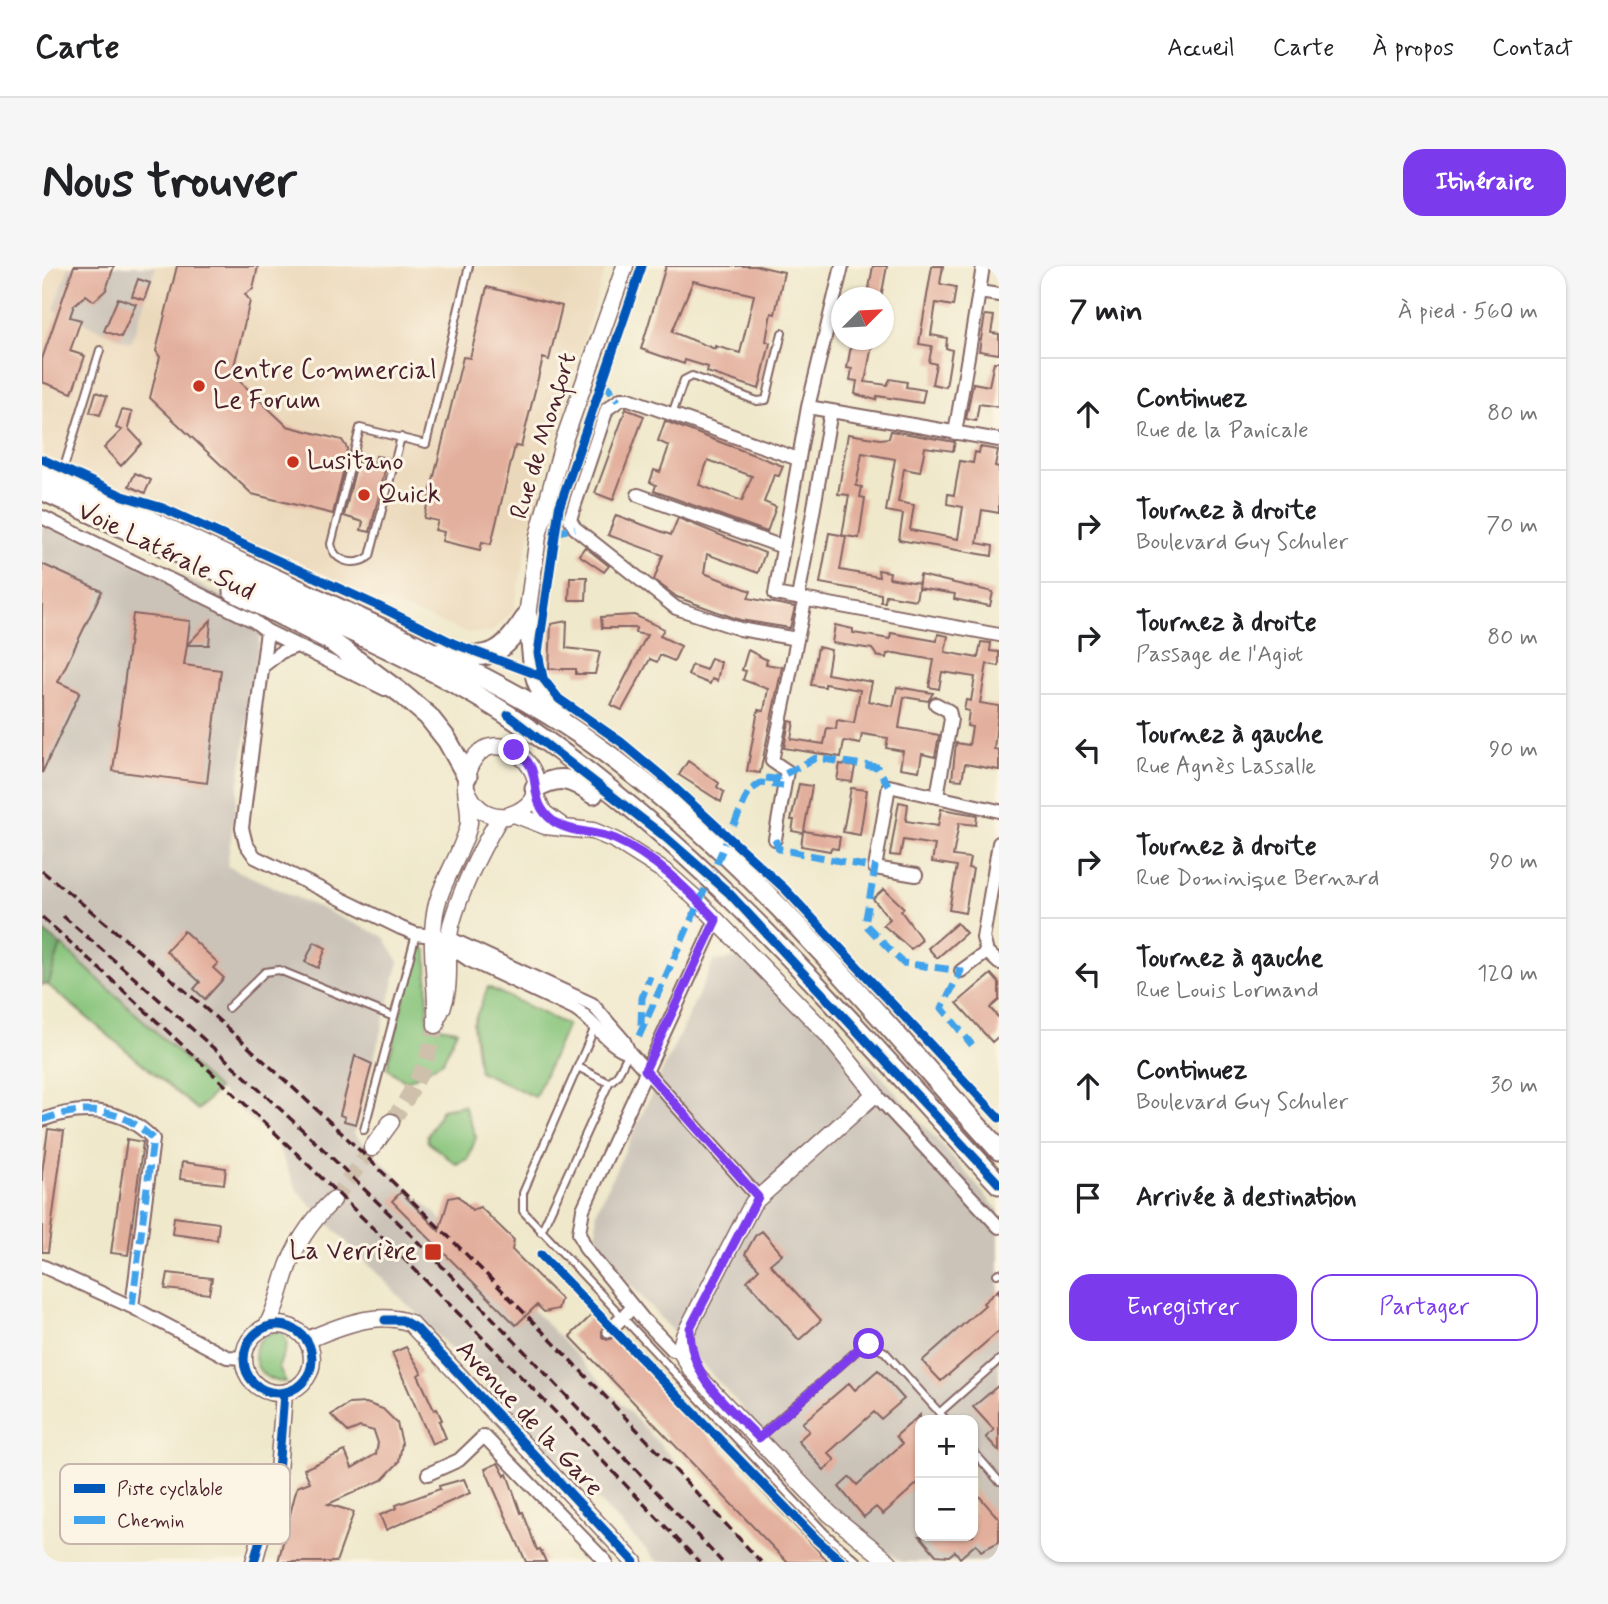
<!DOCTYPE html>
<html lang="fr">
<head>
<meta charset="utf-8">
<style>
  body { margin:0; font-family:Mynerve,sans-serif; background:#f6f6f6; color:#202124 }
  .controls { position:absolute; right:21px; bottom:21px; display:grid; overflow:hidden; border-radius:14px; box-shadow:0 2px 5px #0004 }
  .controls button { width:63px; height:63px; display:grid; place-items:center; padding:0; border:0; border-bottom:2px solid #e0e0e0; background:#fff; color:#202124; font:35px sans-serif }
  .compass { position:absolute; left:789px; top:21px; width:63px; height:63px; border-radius:50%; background:#fff; box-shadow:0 2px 5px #0004; rotate:66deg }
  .stop { position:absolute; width:21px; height:21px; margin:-16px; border:5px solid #7c3aed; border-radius:50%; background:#fff }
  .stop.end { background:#7c3aed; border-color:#fff; box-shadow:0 2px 7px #0008 }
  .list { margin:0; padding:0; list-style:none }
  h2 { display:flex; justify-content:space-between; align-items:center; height:91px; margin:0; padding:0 28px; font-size:30px }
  h2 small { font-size:23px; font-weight:400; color:#757577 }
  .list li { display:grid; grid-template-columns:46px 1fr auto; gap:21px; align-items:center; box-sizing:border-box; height:112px; padding:0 28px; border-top:2px solid #e0e0e0 }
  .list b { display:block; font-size:26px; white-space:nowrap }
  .list p { margin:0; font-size:23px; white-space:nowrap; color:#757577 }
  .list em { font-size:23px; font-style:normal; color:#757577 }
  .actions { display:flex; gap:14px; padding:21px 28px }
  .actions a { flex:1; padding:16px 0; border:2px solid #7c3aed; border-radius:21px; text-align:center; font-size:24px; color:#7c3aed }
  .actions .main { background:#7c3aed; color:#fff }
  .icon { flex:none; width:38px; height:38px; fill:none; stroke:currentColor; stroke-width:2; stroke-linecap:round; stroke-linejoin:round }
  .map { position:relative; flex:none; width:957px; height:1296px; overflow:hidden; border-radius:21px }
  header { display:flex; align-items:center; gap:42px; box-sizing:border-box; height:98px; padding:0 35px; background:#fff; border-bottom:2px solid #e0e0e0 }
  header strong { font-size:33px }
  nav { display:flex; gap:38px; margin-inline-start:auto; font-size:24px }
  .intro { display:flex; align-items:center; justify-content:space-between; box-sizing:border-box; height:168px; padding:0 42px }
  h1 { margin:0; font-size:49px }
  .button { padding:18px 32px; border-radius:21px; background:#7c3aed; color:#fff; font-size:24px; font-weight:700 }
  main { display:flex; gap:42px; padding:0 42px }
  aside { flex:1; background:#fff; border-radius:21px; box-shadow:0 2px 5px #0004 }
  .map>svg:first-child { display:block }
</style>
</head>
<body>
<header>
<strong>Carte</strong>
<nav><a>Accueil</a><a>Carte</a><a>À propos</a><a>Contact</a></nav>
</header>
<div class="intro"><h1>Nous trouver</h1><a class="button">Itinéraire</a></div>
<main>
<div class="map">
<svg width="957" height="1296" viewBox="0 0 957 1296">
  <rect width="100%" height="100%" fill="#fcf5e5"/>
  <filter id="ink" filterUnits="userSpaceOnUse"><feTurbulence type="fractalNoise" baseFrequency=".0143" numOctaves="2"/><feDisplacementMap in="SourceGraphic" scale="14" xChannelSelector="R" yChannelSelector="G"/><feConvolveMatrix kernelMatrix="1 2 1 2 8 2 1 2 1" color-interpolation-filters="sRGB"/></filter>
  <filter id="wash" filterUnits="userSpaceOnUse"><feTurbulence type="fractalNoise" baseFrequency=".00686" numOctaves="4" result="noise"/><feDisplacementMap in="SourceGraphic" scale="28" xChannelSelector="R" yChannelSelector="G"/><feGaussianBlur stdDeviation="1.57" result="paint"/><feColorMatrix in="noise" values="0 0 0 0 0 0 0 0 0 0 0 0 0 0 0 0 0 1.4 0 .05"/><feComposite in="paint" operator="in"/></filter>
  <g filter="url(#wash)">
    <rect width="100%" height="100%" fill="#efe8cb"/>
    <!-- built -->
    <path fill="#ebd8ba" d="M0,0H564L499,218L471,346L450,366L426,367L258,305L0,190Z"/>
    <!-- industrial -->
    <path fill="#cbc3b8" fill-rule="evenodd" d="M27,0H114L89,77L12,44Z
      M0,243L221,350L185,600L342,671L357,696L312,868L505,1058L728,1296H616L256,926L233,875L0,664Z
      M698,692L834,804L957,945V1296H859L798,1250L555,982L554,946L672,695ZM878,1154H931V1270H878Z"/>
    <!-- green -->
    <path fill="#87c47b" stroke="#687253" stroke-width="2" d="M375,677L385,685L386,759L415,764L401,795L364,816L345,802Z
      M19,679L176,823L156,844L6,719Z
      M446,721L525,759L493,831L437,805L431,758Z
      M422,839L434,871L426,893L414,898L386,876L385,871L400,843Z
      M230,1066H240C251,1080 240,1086 237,1101L244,1116C220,1116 207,1097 216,1076Z"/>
    <!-- forest -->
    <path fill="#6daa6b" stroke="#5c644b" stroke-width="2" d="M0,664L19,679L6,719H0Z"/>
    <g id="blocks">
      <!-- building -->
      <path fill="#e3af9d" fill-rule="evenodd" d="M32,0H72L64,24L52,35L44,29L32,39L28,51L39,54L28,85L43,90L30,127L0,116V93Z
        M135,0H216L211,23L203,28L208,35L190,108L245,160L300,174L305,182L304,194L291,248L210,228L108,132L118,91L114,85Z
        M624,0H716L742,6L733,48L729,47L724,75L728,77L717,123L665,106L666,101L643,94L642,98L599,83ZM651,15L712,29L698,87L673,80V83L630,66Z
        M831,0H845L839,32H829L826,28Z
        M890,0H901L898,18L914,21L911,40L894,37L889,69L905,72L904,82L910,84L904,121L890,118L894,98L887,96L890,80L877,78Z
        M96,13L108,17L102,34L90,30Z
        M445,21L520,40L507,94L501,92L479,181L473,180L449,278L440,276L438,284L400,275L402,266L393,264L396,255L382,252L421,91L428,92Z
        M76,32L94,38L79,71L62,65Z
        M943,49L952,50L949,67L957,68V88L937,85Z
        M810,74H831L823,116L845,119L848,113L865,116L864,121L883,124L880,137L835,130L834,134L813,128L815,115L808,114L810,103L805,102Z
        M952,96H957V141L937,138L934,155L924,153L931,117L947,120Z
        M54,126L65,130L58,149L48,146Z
        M584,143L602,150L571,234L553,227Z
        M80,144L90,146L86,162L100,177L79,200L62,182L80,164L74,162Z
        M623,155L741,200L737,210L732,209L722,236L734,241L725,266L612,225L614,219L608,216L612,204L618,206L627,180L616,175ZM666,194L710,210L700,235L657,219Z
        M849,165L913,176L911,185L883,181L878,206L862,203L856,236L872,239L868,264L916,273L921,241L905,238L906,228L912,229L918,195L931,197L933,186L937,187L938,181L956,184L953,200L957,201V247L940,244L935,277L951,280L950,290L857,274L861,248L844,245L853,193L820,187L814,220L820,221L818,231L823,232L817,272L804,270L798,304L837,311L836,304L848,306L847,312L877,317L874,334L844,329L843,336H839V328L778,317L787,267L804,270H800L807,229L796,228L806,168L838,173L847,172Z
        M334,190L346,192L328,266L319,264L321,256L302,250L315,196L332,200Z
        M93,207L109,214L103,227L87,220Z
        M574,249L629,269L636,252L723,287L716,307L665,288L662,307L709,325L706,332L753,341L748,362L698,354L635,331L612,314L621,289L566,269Z
        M543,281L567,300L562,306L537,289Z
        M0,298L60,325L16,416L38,426L0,507Z
        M878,309L951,326L948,340L912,333L913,328L876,322Z
        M528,311H545L544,334H527Z
        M91,348L148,355L145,379L169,354L167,379H145L142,399L179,404L165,517L71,505Z
        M592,349L622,363L618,370L639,380L632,395L618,389L615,396L608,393L580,444L569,439L605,369L593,367L594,362H560L559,351Z
        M525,355L524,382L558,386L553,408H534V403H507L509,358Z
        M793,359L811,363V367L848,373L849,367L895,375L896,368L906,370L903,386L936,392L939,376L949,377L948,385L957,386V400L945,398L938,437L957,440L952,483L957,484V504L923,498L920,514L910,513L914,477L927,479L930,461L925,460L927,445L922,444L924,434L929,435L933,411L900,406L897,423L887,421L892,394L853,387L845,388L844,392L835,390L830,383L790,377Z
        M776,381L789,384L785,408L830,416L826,435L851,440L855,421L891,427L886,435L862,431L857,462L897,469L893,491L880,488L877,505L858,502L861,485L844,482L846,472L820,468L818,478L802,475L799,491L742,482L747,455L752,456L749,473L782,478L785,462L794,463L795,454L812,457L818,424L783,418V421L769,419Z
        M706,384L725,394L724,398L740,401L718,507L705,505L716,444L722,445L726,423L701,414L704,405L700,404Z
        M669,392L679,396L675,415L670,413L668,418L646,409L650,399L664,404Z
        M646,495L677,517L675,521L682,526L679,536L637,509Z
        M798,498L813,501L810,516L795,514Z
        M757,518L770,520L762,565L798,571L796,583L789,582L788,585L759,580L761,567L750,565L752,554H749Z
        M809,522L825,524L818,569L801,566Z
        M857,536L866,538L864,555L896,560L899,543L935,549L934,559L917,557L911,590L928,592L926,602L931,603L923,647L907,644L915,600L890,596L893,579L861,574L858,590L848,589Z
        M842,623L862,642L859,645L880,674L869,683L841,659L848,653L831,633Z
        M915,657L924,667L895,692L886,682Z
        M142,665L176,697L171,702L182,712L163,733L152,723L158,716L124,685Z
        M272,676L284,682L276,702L263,696Z
        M949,708L957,717V734L948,742L957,752V770L950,776L915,737Z
        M313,790L330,798L314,858L302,855L303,851L298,849Z
        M6,863L22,865L6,986H0V907Z
        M85,873L101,876L86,989L69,987Z
        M140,896L184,902L182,918L138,913Z
        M359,926L397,965L407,932L416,930L430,944L438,941L472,974L470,984L519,1033L516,1043L502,1046L495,1039L474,1059L350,935Z
        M132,951L177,957L175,974L130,968Z
        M720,965L740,988L728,998L779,1054L757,1074L705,1015L717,1003L703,988L713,970Z
        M126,1007L170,1012L167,1028L123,1023Z
        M957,1023V1065L899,1115L880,1095L943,1039L941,1037Z
        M551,1048L561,1058L560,1071L565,1074L573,1071L787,1296H745L528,1070Z
        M364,1081L377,1102L379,1107L376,1109L392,1144L395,1143L400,1154L397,1155L404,1172L390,1178L350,1087Z
        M836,1104L862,1133L839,1153L832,1146L786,1187L793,1194L782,1204L756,1175L767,1165L760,1157L807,1117L813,1124Z
        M957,1119V1185L944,1171L952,1164L931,1141Z
        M324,1137L341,1143L355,1157L360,1177L357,1196L340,1214L286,1238L312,1246L294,1296H236L255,1221L268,1216L262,1203L303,1185L310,1202L334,1188L336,1177L332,1165L318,1161L306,1166L289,1149L307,1138Z
        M878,1149V1215L841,1248L834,1241L822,1251L797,1221L808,1211L815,1219L860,1178L854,1170Z
        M456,1197L463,1210L465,1208L479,1247L481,1246L495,1284L498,1283L504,1296H484L443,1203Z
        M422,1213L428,1227L344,1264L338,1249L355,1242L354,1239L398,1223L397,1220Z
        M931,1223L957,1253V1276L939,1285L934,1278L918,1292L913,1285L907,1290L894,1289L878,1270H931Z"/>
    </g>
  </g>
  <g filter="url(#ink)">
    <use href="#blocks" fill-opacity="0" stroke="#846563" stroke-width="2"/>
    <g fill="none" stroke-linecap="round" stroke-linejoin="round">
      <!-- tertiary-tunnel -->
      <path stroke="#cec0ab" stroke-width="16" stroke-dasharray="16 8" stroke-linecap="butt" d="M349,856C371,826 387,795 394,759
        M291,934L330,882"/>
      <defs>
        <path id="service" d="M630,148L642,114L650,110L715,135L724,134L740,67
          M359,171L328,290C315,301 292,297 289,278L318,162L384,178L427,0
          M19,211L58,84
          M186,742L223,706L237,704L352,751
          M553,761L481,927V945L783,1267L816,1296
          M536,801L567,817
          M322,864L374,668
          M499,966L567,817L575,810L587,786
          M955,1008L957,1007
          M897,1147L957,1094
          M717,1171L819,1081L827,1078L843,1086L904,1154
          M931,1185L957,1215"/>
        <path id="minor" d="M800,0L766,141L733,328L957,369
          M937,26L941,0
          M766,141L957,174
          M913,167L937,26L957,29
          M596,229L741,281
          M0,251L212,355L225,365L343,423
          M756,332L789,145
          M225,365L200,562L204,578L213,591L359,662L374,668L407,672L550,738L582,775L587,786L716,931
          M755,373L698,363L634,342L533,262L528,253L565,143L579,133H587L756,193
          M221,400L239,386L255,380
          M894,438L907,445L909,453L895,530
          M733,573L745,505L730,495L763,335
          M957,577L941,672L945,686L957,697
          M874,609L833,602L847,520L957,545
          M406,680L427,694L532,743C553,755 565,780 587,786
          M919,705L945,686
          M833,828L957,961
          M0,854C39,839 81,841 111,873L90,1041
          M0,1000L90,1041L185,1091L202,1092
          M567,1065L591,1041
          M638,1084H631L601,1053L544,983L537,967L541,943L674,654
          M386,1208L417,1194L442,1170L564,1296"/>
        <path id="tertiary" d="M485,350L496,270L522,174L583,0
          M492,527L502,547L520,560
          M472,548L503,560L551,565L573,574L625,607L652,631L785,768L833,828L711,937L642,1070L638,1084L649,1103L788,1248L847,1296
          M394,753C414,724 401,691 409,659C420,620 438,585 458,551
          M394,759C396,723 387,683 393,647C398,618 418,591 426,562C431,544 419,522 426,504C452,438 539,528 465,550C446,552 432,542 425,524
          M330,882L349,856
          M202 1093a34 34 0 1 1 68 0a34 34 0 1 1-68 0Z
          M224,1062C234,1044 237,1028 243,1009C252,980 269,955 291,934
          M265,1074C295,1061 335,1044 368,1057L592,1296
          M212,1296L236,1206L242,1127"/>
        <path id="primary" d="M0,204C101,251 203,299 304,346C385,384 468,420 542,471C703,584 826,740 957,884
          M0,224C71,257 142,290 214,322C299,360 387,398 466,449C656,574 804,752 957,918
          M191,325L286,373L360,428L386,450L405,474L425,510
          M485,350C494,385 483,421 518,445
          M404,383C448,399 462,385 485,350
          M493,522C518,508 529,512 551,528"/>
      </defs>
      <!-- service casing -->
      <use href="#service" stroke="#846563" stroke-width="10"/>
      <!-- minor casing -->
      <use href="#minor" stroke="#846563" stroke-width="16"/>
      <!-- tertiary casing -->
      <use href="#tertiary" stroke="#846563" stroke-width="19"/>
      <!-- primary casing -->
      <use href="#primary" stroke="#846563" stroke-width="23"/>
      <!-- service -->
      <use href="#service" stroke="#fff" stroke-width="6"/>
      <!-- minor -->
      <use href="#minor" stroke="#fff" stroke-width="12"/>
      <!-- tertiary -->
      <use href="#tertiary" stroke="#fff" stroke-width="16"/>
      <!-- primary -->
      <use href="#primary" stroke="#fff" stroke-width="19"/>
      <!-- rail -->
      <path stroke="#4a1f2b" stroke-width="3.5" stroke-dasharray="10 5" stroke-linecap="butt" d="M0,605C262,815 491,1050 719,1296
        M21,650C123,738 224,827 320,921C445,1042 562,1170 680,1296
        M0,651C230,856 446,1073 657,1296"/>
      <!-- quiet -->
      <path stroke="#40a2eb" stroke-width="7" stroke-dasharray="14 7" stroke-linecap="butt" d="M559,120L566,121L576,135
        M512,267L533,262
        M724,512L733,513L774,492L835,501L847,520
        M733,573L737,583L833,602L823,658L861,697L919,705L900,742L930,779
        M599,759L600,732L608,710
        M597,770L707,525L719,517L741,520
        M0,854C39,839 81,841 111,873L90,1041"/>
      <defs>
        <path id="cycleway" d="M0,193L81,230L121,242L336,340L413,378L499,410L517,433L579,476L621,511L743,623L957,852
          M501,412L496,387L517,242L600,0
          M466,449L622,570L686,626L957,918
          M499,989L775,1274L800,1296
          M343,1054H360L375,1063L592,1296
          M202 1093a34 34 0 1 1 68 0a34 34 0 1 1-68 0Z
          M212,1296L236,1206L242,1127"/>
      </defs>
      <!-- cycleway casing -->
      <use href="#cycleway" stroke="#fcf5e5" stroke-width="13"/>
      <!-- cycleway -->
      <use href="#cycleway" stroke="#0057b8" stroke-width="9"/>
    </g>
  </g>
  <g fill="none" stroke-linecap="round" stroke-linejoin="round" filter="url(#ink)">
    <!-- route -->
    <path stroke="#7c3aed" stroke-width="9" d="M472,484C506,503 481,532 511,555C528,567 553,565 573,573C612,590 645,623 674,654L603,804L716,931L648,1062C648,1113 684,1137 717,1172L819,1081L827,1078"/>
  </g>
  <!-- markers -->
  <g fill="#c8321e" stroke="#fcf5e5" stroke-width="2.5">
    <circle cx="157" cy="120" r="7"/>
    <circle cx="251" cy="196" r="7"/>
    <circle cx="322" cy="229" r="7"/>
    <rect x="382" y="977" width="18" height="18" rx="3.5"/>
  </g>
  <g text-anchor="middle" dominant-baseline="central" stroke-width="6" stroke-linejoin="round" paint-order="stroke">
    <!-- poi labels -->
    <g font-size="26" fill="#4a1f2b" stroke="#fcf5e5" text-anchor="start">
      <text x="171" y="105">Centre Commercial<tspan x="171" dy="30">Le Forum</tspan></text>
      <text x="265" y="196">Lusitano</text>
      <text x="336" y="229">Quick</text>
      <text x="375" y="986" text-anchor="end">La Verrière</text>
    </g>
    <!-- street labels -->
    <g font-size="26" fill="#4a1f2b" stroke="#fcf5e5">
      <text transform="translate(502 170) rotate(-73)">Rue de Monfort</text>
      <text transform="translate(124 286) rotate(26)">Voie Latérale Sud</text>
      <text transform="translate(487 1153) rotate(47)">Avenue de la Gare</text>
    </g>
  </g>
  <!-- legend -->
  <rect x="18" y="1198" width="230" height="80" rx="10" fill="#fcf5e5" stroke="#c7b5ad" stroke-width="2"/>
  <rect x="32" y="1218" width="31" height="9" fill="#0057b8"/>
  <rect x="32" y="1250" width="31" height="8" fill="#40a2eb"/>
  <g font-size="19" fill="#4a1f2b">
    <text x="75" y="1229">Piste cyclable</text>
    <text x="75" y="1261">Chemin</text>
  </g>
</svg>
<div class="controls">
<button>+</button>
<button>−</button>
</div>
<svg class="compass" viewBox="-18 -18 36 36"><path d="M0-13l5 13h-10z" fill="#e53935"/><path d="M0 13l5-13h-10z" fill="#757577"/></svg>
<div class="stop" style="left:827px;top:1078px"></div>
<div class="stop end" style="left:472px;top:484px"></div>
</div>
<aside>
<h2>7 min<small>À pied · 560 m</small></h2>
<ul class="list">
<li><svg class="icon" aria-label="ahead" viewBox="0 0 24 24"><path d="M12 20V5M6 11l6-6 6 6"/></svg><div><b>Continuez</b><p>Rue de la Panicale</p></div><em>80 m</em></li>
<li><svg class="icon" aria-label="right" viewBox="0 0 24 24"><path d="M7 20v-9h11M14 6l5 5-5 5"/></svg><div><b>Tournez à droite</b><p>Boulevard Guy Schuler</p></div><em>70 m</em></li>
<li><svg class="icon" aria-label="right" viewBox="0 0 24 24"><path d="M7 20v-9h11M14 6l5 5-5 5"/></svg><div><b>Tournez à droite</b><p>Passage de l'Agiot</p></div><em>80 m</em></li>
<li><svg class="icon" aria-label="left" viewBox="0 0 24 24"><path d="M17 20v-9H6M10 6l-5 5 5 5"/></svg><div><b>Tournez à gauche</b><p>Rue Agnès Lassalle</p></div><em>90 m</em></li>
<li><svg class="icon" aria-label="right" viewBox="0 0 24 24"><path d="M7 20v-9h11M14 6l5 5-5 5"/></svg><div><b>Tournez à droite</b><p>Rue Dominique Bernard</p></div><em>90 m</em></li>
<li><svg class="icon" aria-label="left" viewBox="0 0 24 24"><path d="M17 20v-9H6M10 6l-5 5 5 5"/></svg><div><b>Tournez à gauche</b><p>Rue Louis Lormand</p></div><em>120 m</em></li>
<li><svg class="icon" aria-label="ahead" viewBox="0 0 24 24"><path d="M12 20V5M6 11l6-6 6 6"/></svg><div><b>Continuez</b><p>Boulevard Guy Schuler</p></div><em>30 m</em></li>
<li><svg class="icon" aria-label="arrive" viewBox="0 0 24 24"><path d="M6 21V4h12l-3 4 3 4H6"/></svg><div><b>Arrivée à destination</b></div></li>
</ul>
<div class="actions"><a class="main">Enregistrer</a><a>Partager</a></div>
</aside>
</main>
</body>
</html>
